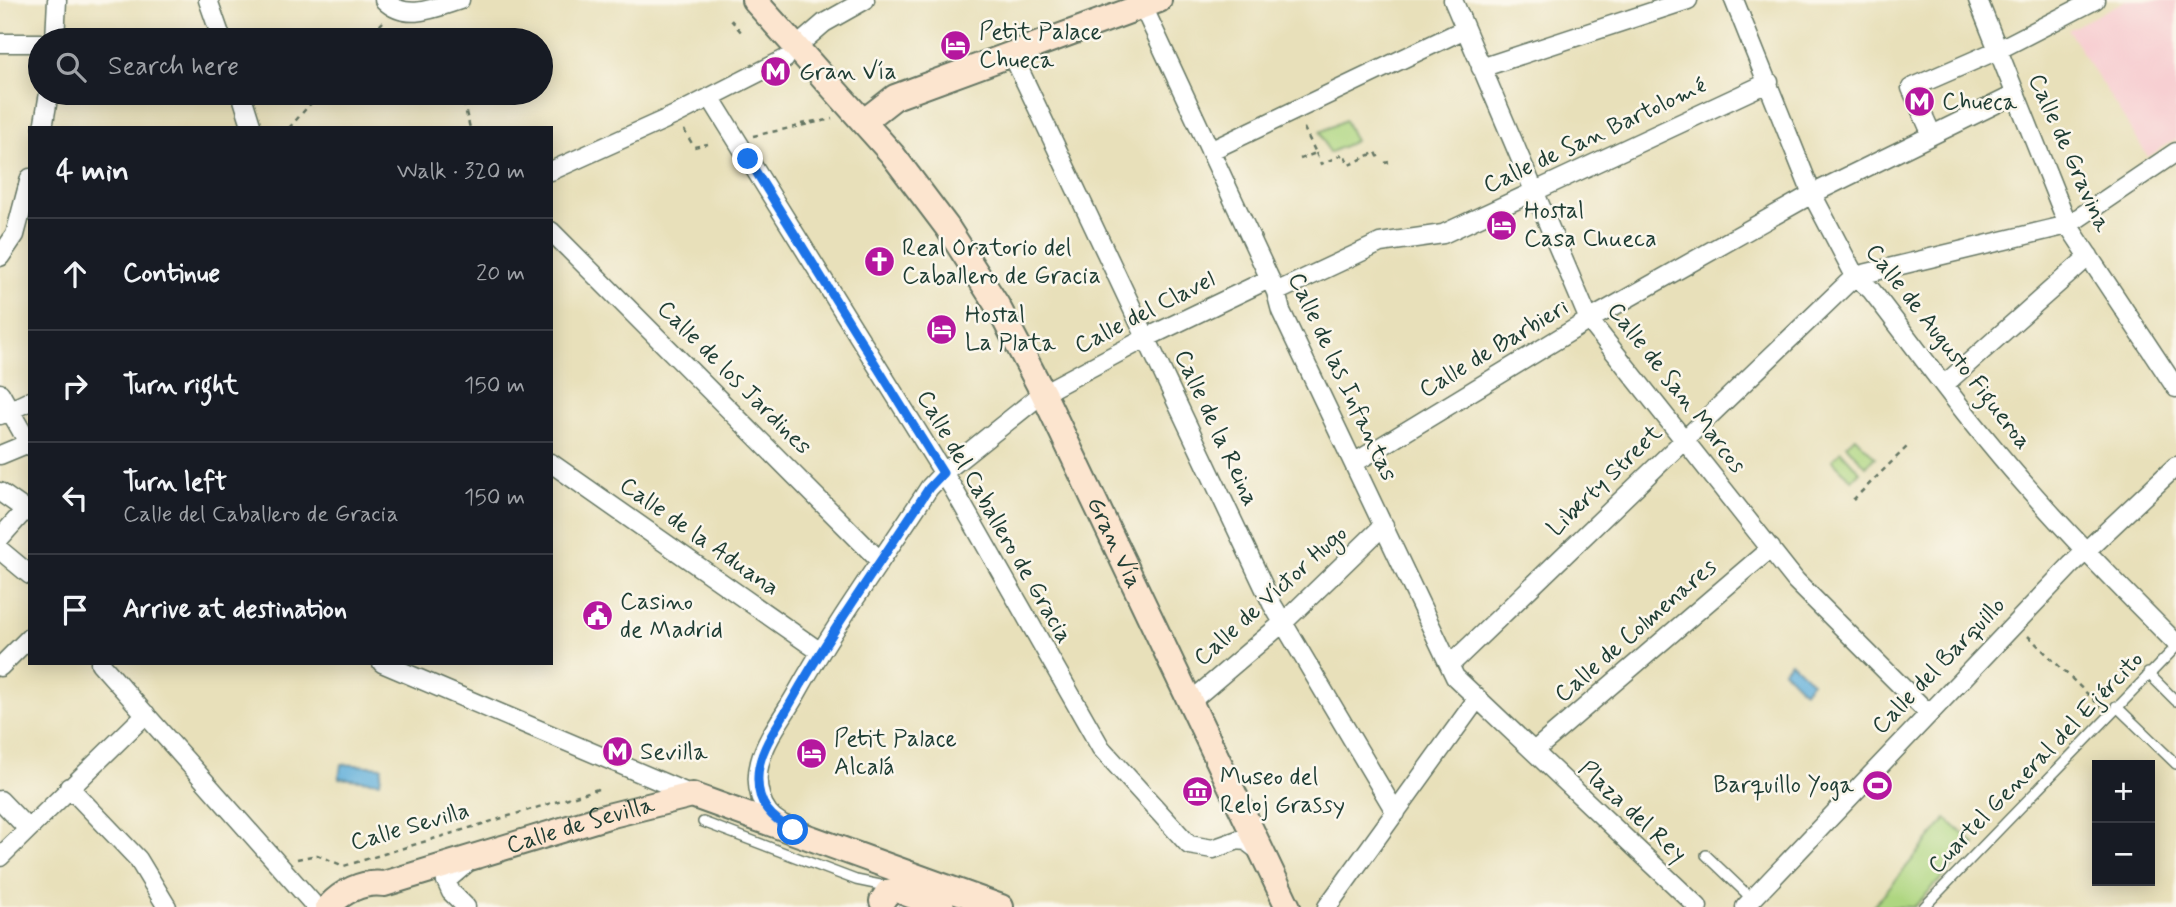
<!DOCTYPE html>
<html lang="en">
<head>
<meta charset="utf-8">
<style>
  body { margin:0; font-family:Mynerve,sans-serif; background:#242831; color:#f1f3f6 }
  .controls { position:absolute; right:21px; bottom:21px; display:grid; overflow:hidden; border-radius:0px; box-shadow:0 4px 18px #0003 }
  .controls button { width:63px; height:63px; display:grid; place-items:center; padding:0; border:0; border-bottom:2px solid #363941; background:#171b24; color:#f1f3f6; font:35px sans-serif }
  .stop { position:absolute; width:21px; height:21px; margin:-16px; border:5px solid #1a73e8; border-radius:50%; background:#fff }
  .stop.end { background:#1a73e8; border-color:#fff; box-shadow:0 2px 7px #0008 }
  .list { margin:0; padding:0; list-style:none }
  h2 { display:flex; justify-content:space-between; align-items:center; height:91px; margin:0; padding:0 28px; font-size:30px }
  h2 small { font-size:23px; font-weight:400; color:#9ea1a6 }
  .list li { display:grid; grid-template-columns:46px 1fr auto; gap:21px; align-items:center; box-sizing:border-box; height:112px; padding:0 28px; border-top:2px solid #363941 }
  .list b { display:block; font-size:26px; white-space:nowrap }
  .list p { margin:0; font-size:23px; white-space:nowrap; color:#9ea1a6 }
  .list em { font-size:23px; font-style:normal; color:#9ea1a6 }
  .icon { flex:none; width:38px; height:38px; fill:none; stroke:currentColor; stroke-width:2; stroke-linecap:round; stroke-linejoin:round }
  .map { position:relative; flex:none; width:2176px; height:907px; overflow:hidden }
  .search { position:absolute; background:#171b24; box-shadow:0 4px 18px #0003; left:28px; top:28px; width:525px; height:77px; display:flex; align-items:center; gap:18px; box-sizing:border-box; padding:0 24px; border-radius:38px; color:#9ea1a6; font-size:26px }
  .panel { position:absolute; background:#171b24; box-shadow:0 4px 18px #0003; left:28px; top:126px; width:525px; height:539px; border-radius:0px }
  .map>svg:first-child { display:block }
</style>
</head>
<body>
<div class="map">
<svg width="2176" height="907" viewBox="0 0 2176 907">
  <rect width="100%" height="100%" fill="#fbf7ec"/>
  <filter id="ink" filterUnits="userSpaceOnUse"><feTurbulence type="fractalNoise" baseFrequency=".0143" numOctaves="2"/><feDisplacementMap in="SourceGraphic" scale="14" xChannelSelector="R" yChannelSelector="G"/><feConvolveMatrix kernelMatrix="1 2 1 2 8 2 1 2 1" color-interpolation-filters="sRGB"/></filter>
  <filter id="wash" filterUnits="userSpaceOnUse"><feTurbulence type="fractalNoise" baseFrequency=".00686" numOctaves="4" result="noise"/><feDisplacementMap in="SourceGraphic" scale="28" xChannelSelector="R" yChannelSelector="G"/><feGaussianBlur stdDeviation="1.57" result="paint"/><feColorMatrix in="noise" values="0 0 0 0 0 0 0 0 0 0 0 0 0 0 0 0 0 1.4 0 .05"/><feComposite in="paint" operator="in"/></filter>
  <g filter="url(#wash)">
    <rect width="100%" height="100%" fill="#e8e0ba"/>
    <!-- built -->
    <path fill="#f7cfd2" d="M2126,0H2176V139L2148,157L2068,30Z"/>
    <!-- green -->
    <path fill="#aed680" stroke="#668a5a" stroke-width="2" d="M1345,120L1355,141L1329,153L1320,132Z
      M1855,437L1875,457L1866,466L1846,445Z
      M1841,451L1860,472L1852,480L1832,460Z
      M1946,819L1975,844L1914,907H1873Z"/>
    <!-- water -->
    <path fill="#60afda" stroke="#407687" stroke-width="2" d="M1791,662L1812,682L1804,691L1783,670Z
      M341,764L382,767L380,782L339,778Z"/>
  </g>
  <g filter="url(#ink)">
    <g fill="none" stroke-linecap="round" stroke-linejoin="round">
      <defs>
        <path id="lane" d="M2148,673L2176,701
          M2116,706L2176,764
          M703,822L856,880L890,887
          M1706,855L1752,899
          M1924,907L2176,647"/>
        <path id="street" d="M208,0L222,40
          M384,0C406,22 435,8 460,0
          M1140,0L1276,292L1281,311L1455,677L1698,907
          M1453,0L1589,320L1796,581L1928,713
          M1734,0L1812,194L1855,276L1871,290C1910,340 1947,392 1988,441C2046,512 2111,578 2176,643
          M1978,0L2068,225L2176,388
          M55,40L57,0
          M0,43H40
          M795,48L824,23L865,0
          M1012,54L1272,604L1396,813
          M1481,68L1688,0
          M241,93L252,128
          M710,97L954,490L1101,748L1189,845L1213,849L1238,840L1246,841L1262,853
          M43,128L49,93
          M1932,135L1911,88L1998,50L2095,0
          M1210,151L1465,29
          M551,171L675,115L785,59
          M551,231L880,561
          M0,257L15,235L30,178
          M1276,292L1380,243L1443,234L1769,82
          M1945,384L2089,256
          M0,393L30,446
          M0,415L30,401
          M0,455L29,443
          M551,463L819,651
          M1354,463L1589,320L1812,194L2016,94
          M0,492L30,513
          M0,538L25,510
          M0,550L30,575
          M100,663L316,907
          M382,663L692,795
          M1450,665L1855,276L2068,225L2176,152
          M0,667L30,637
          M1190,702L1285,621L1384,525
          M1534,751L1771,548
          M69,787L138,859L167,907
          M0,800L28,829
          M781,823C760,812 754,784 760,762C766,739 783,717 795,696C835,624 884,557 929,488L943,473L1043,393L1146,338L1269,279
          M0,857L146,714
          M466,907L451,892L446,881L466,864
          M1327,907L1477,699
          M1745,907L2071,565L2176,466"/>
        <g id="secondary">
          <path id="s1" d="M754,0L892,154L947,227L997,305L1043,393L1288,907"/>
          <path d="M867,125L872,115L895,97L1159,0"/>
          <path d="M882,901L888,892L897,890L942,907"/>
          <path id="s2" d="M328,907C342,892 362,881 384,884L608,816L692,795L1001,907"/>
        </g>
      </defs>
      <!-- lane casing -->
      <use href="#lane" stroke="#657663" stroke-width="12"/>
      <!-- street casing -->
      <use href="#street" stroke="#657663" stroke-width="21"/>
      <!-- secondary casing -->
      <use href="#secondary" stroke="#657663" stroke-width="28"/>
      <!-- path -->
      <path stroke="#657663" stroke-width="2.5" stroke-dasharray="5 5" stroke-linecap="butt" d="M731,20L742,33
        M366,40L383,22
        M461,93L470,128
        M801,124L816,121
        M289,128L320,93
        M684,130L694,147L708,144
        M753,136L832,119
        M1316,153L1321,164L1344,154L1349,165L1376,152L1380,161
        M1300,159L1316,153L1302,124
        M1385,163L1389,162
        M1853,500L1907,447
        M2028,636L2101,707
        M297,859L317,855L344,866L598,789"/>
      <!-- lane -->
      <use href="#lane" stroke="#fff" stroke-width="9"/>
      <!-- street -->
      <use href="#street" stroke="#fff" stroke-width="18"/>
      <!-- secondary -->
      <use href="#secondary" stroke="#fce5cf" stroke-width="24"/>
    </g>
  </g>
  <g fill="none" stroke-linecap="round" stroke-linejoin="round" filter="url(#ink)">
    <!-- route -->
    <path stroke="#1a73e8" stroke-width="9" d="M748,159L943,473L929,488C882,560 832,629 790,704C778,726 758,751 758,777C757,804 771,818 793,830"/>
  </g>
  <!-- icons -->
  <defs>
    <symbol id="hotel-disc" viewBox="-11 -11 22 22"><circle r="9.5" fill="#b5179e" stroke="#fbf7ec"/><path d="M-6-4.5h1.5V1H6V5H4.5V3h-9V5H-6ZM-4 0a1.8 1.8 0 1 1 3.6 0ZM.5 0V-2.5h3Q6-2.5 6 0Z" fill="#fff"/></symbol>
    <symbol id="metro-disc" viewBox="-11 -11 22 22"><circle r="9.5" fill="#b5179e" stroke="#fbf7ec"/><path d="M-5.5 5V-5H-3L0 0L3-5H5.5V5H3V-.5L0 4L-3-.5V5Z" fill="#fff"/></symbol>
    <symbol id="church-disc" viewBox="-11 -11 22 22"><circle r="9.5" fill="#b5179e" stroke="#fbf7ec"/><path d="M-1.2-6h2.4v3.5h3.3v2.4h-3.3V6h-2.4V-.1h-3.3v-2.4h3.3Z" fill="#fff"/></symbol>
    <symbol id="civic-disc" viewBox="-11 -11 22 22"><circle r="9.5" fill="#b5179e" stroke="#fbf7ec"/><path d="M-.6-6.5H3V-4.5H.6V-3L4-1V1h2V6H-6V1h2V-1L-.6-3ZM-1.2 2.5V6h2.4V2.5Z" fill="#fff"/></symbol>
    <symbol id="stadium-disc" viewBox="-11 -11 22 22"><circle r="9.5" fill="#b5179e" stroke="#fbf7ec"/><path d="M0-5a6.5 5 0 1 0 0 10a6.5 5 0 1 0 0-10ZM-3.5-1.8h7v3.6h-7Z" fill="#fff"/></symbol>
    <symbol id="museum-disc" viewBox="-11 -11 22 22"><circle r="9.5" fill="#b5179e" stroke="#fbf7ec"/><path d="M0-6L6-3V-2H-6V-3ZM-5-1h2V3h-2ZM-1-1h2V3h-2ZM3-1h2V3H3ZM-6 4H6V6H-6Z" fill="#fff"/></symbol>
  </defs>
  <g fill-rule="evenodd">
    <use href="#hotel-disc" x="938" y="28" width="35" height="35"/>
    <use href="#metro-disc" x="758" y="54" width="35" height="35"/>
    <use href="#metro-disc" x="1902" y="84" width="35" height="35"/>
    <use href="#hotel-disc" x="1484" y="208" width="35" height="35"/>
    <use href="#church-disc" x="862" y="244" width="35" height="35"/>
    <use href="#hotel-disc" x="924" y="312" width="35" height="35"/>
    <use href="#civic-disc" x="580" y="598" width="35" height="35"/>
    <use href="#metro-disc" x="600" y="734" width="35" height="35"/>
    <use href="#hotel-disc" x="794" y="736" width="35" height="35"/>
    <use href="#stadium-disc" x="1860" y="768" width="35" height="35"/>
    <use href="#museum-disc" x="1180" y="774" width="35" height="35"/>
  </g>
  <g text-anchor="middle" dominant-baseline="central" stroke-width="5" stroke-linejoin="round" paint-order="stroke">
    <!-- poi labels -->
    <g font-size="24" fill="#1f3d34" stroke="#fbf7ec" text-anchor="start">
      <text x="979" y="32">Petit Palace<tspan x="979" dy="28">Chueca</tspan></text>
      <text x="799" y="72">Gran Vía</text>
      <text x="1942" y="102">Chueca</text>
      <text x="1524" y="211">Hostal<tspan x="1524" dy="28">Casa Chueca</tspan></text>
      <text x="902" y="248">Real Oratorio del<tspan x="902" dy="28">Caballero de Gracia</tspan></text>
      <text x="965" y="315">Hostal<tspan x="965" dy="28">La Plata</tspan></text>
      <text x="620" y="602">Casino<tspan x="620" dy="28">de Madrid</tspan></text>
      <text x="834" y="739">Petit Palace<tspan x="834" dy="28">Alcalá</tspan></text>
      <text x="640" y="752">Sevilla</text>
      <text x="1220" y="777">Museo del<tspan x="1220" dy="28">Reloj Grassy</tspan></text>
      <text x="1854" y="785" text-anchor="end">Barquillo Yoga</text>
    </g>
    <!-- street labels -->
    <g font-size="24" fill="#1f3d34" stroke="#fbf7ec">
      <text transform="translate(1595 136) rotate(-25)">Calle de San Bartolomé</text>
      <text transform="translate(2069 153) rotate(66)">Calle de Gravina</text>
      <text transform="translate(1145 313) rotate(-27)">Calle del Clavel</text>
      <text transform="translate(1948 347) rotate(52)">Calle de Augusto Figueroa</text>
      <text transform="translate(1494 349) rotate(-31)">Calle de Barbieri</text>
      <text transform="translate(1342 377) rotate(65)">Calle de las Infantas</text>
      <text transform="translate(734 378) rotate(45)">Calle de los Jardines</text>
      <text transform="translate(1676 388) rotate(52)">Calle de San Marcos</text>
      <text transform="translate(1216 428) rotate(65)">Calle de la Reina</text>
      <text transform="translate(1605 481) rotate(-44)">Liberty Street</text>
      <text transform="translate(994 517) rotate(60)">Calle del Caballero de Gracia</text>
      <text transform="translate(699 537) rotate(35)">Calle de la Aduana</text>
      <text stroke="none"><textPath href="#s1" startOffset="656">Gran Vía</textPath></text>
      <text transform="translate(1271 596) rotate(-42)">Calle de Víctor Hugo</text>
      <text transform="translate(1636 631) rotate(-41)">Calle de Colmenares</text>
      <text transform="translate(1939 666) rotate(-46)">Calle del Barquillo</text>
      <text transform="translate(2036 763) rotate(-46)">Cuartel General del Ejército</text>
      <text transform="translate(1632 812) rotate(43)">Plaza del Rey</text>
      <text stroke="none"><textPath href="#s2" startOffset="268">Calle de Sevilla</textPath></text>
      <text transform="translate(410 827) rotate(-16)">Calle Sevilla</text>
    </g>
  </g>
</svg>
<div class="controls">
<button>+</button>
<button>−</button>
</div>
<div class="stop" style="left:793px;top:830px"></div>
<div class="stop end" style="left:748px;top:159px"></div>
<div class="search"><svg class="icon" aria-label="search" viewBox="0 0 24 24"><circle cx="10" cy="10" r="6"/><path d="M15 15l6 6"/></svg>Search here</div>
<section class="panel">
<h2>4 min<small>Walk · 320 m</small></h2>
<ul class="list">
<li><svg class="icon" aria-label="ahead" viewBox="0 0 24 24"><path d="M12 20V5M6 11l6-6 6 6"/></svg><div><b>Continue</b></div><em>20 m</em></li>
<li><svg class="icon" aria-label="right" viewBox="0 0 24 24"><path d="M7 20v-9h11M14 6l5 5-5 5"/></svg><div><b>Turn right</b></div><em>150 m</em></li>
<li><svg class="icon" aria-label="left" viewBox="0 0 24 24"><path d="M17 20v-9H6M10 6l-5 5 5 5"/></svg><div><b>Turn left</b><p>Calle del Caballero de Gracia</p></div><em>150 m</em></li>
<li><svg class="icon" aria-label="arrive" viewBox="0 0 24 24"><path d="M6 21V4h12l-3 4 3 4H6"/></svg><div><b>Arrive at destination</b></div></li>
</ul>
</section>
</div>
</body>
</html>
